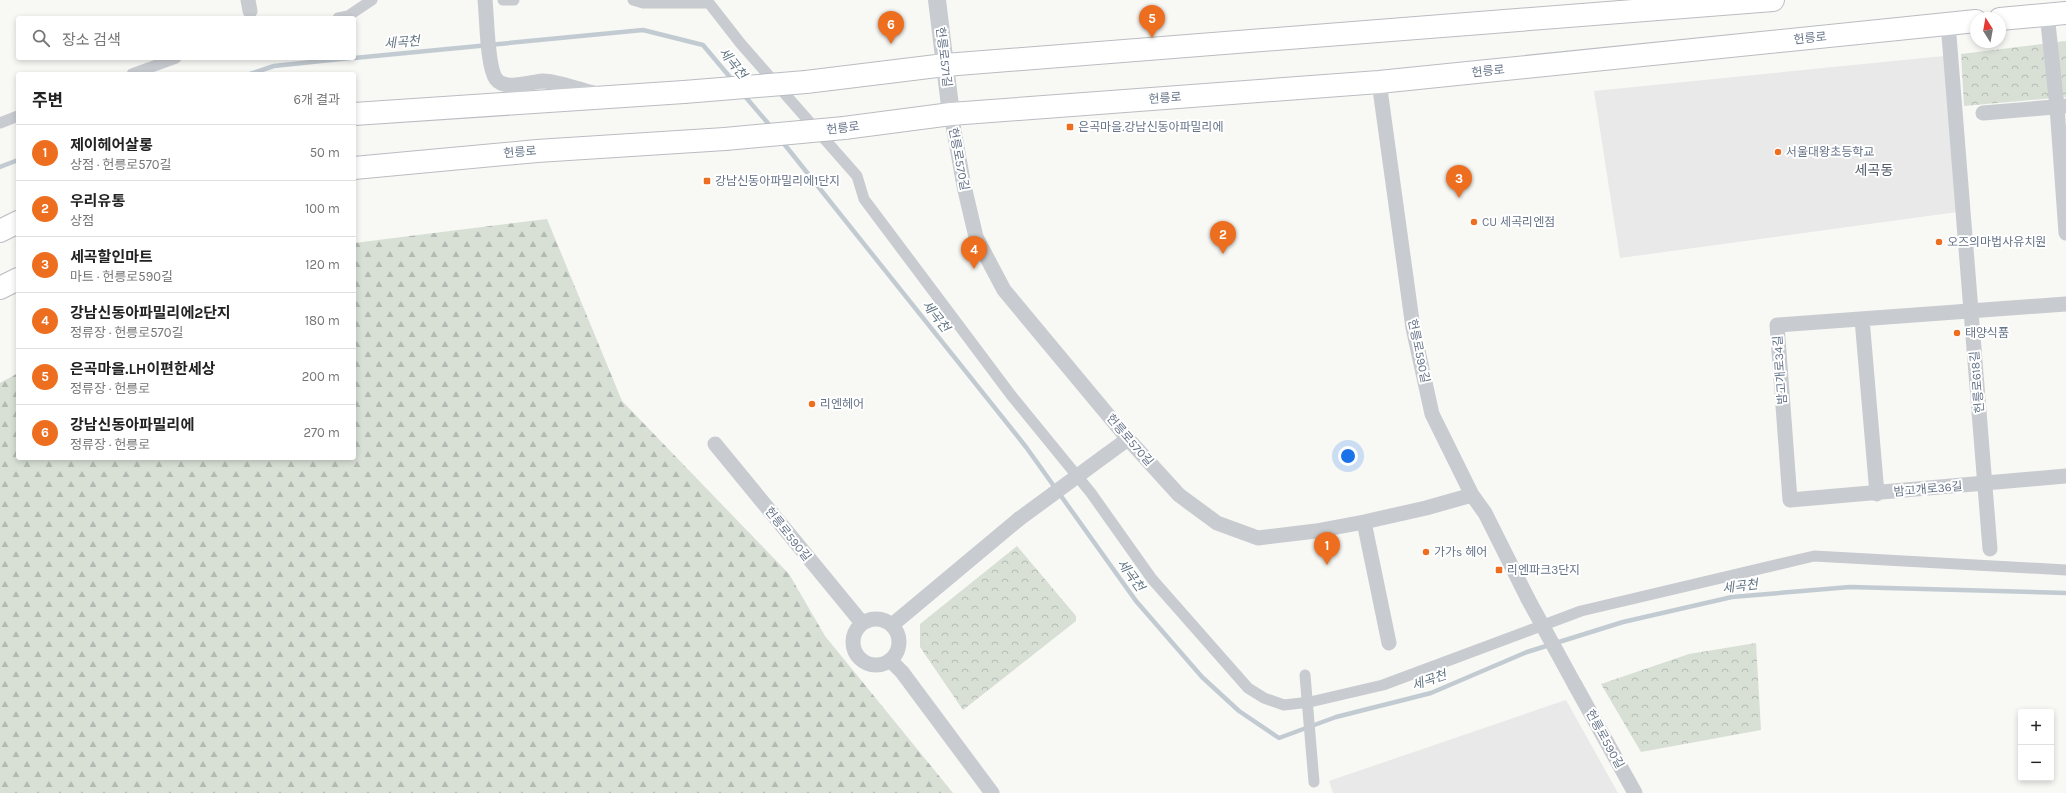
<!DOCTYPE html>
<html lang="ko">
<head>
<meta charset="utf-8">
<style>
  body { margin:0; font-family:Karla,"Noto Sans KR",sans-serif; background:#f2f2f2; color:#222 }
  .controls { position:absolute; right:12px; bottom:12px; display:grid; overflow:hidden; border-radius:4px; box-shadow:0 2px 6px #0003 }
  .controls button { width:36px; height:36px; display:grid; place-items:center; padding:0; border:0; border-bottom:1px solid #e0e0e0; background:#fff; color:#222; font:20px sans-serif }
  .compass { position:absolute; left:1970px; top:12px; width:36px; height:36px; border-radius:50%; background:#fff; box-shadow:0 2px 6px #0003; rotate:349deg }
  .you { position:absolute; left:1348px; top:456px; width:14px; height:14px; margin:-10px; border:3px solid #fff; border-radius:50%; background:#1a73e8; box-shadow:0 0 0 6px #1a73e833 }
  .badge { display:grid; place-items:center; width:26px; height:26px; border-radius:50%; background:#ee6e1f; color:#fff; font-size:13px; font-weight:700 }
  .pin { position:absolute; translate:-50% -33px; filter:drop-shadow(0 1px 2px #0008) }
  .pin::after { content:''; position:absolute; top:21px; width:14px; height:12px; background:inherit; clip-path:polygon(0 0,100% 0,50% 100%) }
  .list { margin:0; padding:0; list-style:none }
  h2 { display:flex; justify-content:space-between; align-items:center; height:52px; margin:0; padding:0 16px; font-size:17px }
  h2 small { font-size:13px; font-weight:400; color:#767676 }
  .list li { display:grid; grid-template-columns:26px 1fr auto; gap:12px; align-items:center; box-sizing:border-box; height:56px; padding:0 16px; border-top:1px solid #e0e0e0 }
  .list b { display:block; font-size:15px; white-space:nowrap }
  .list p { margin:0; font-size:13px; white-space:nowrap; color:#767676 }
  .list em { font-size:13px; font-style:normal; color:#767676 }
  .icon { flex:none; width:22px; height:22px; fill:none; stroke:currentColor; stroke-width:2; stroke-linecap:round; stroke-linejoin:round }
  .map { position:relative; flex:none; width:2066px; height:793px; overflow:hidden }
  .search { position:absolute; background:#fff; box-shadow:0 2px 6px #0003; left:16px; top:16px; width:340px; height:44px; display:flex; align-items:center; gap:10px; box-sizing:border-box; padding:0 14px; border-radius:4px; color:#767676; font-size:15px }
  .panel { position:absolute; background:#fff; box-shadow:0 2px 6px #0003; left:16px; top:72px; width:340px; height:388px; border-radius:4px }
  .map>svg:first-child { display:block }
</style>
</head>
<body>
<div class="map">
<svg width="2066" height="793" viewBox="0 0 2066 793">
  <defs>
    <pattern id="forest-firs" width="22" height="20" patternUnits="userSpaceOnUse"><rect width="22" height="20" fill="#d8e0d6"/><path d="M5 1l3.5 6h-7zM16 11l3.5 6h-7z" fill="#b3bab3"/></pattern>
    <pattern id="park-crowns" width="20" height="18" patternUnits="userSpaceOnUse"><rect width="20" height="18" fill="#d8e0d6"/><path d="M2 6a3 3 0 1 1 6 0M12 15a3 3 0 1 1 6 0" fill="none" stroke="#b3bab3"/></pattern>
  </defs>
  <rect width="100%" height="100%" fill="#f8f8f5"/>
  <!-- built -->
  <path fill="#e8e9e8" d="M1944,56L1957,212L1620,258L1594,91Z
    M1566,700L1618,793H1333L1329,781Z"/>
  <!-- forest -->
  <path fill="url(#forest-firs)" d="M547,219L622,401L789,574L825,636L953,793H0V383L18,373V458H354V243Z"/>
  <!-- park -->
  <path fill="url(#park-crowns)" d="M2066,41V97L1964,106L1961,54Z
    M1017,546L1076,616V621L963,710L920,647V624Z
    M1756,643L1761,730L1641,752L1601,684L1689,654Z"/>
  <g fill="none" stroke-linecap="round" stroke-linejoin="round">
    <!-- stream -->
    <path stroke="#c2cbd1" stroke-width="4.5" d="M354,58L643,30L703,45L734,82
      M250,74L274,66L350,58
      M743,94L772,128
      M781,140L1026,447L1136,601L1202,677L1239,711L1279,738L1336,717L1431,693L1527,652L1623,622L1732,597L1850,587L2066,593
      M0,167L18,160"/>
    <defs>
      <path id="primary" d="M2000,19L2066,13
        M806,82L945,65L1773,0
        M354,114L684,92
        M844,128L951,114L1379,82L1976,21
        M354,168L537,151L725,139
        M0,231L18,222
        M0,288L18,279"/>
    </defs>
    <!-- primary casing -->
    <use href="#primary" stroke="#b9bcc1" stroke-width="24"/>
    <!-- pedestrian -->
    <path stroke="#c8cbcf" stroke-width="11" d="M503,0H514
      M633,0L643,3H709L741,44L857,176L864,199L1011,395L1091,493L1152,579L1248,688L1264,698L1284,705L1310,702L1383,685L1581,611L1814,556L2066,570
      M338,18L348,16L372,0
      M132,74L176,58
      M0,123L18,116"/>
    <!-- minor -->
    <path stroke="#c8cbcf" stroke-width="15" d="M248,0L250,11
      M485,0C487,17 487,67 496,79C505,91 530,82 543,81C557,81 580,90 594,93
      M2047,14L2057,107L2066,233
      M1948,23L1990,549
      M1379,82L1413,328L1432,414L1472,495L1485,513L1528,599
      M1983,113L2066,106
      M951,114L964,186L976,237L1004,290L1128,439L1179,495L1217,523L1258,538L1316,531L1364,522L1426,508L1472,495
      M2066,304L1777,325L1790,500L2066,476
      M1862,319L1877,494
      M715,444L862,623
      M1106,455L1128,439
      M1364,522L1389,643
      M853 642a23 23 0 1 1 46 0a23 23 0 1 1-46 0Z
      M892,625L1019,519
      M890,660L902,672L992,793
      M1575,685L1635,793"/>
    <!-- tertiary -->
    <path stroke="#c8cbcf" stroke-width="18" d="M937,0L951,114"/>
    <!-- primary -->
    <use href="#primary" stroke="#fff" stroke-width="22"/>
    <defs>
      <path id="primary-bridge" d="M684,92L806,82
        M725,139L844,128"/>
    </defs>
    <!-- primary-bridge casing -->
    <use href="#primary-bridge" stroke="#b9bcc1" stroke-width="24" stroke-linecap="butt"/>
    <!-- pedestrian-bridge -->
    <path stroke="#c8cbcf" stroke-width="11" d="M1305,675L1314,782"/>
    <!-- minor-bridge -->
    <path stroke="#c8cbcf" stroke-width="15" d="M1019,519L1106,455
      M1528,599L1575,685"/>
    <!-- primary-bridge -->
    <use href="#primary-bridge" stroke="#fff" stroke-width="22"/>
  </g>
  <!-- markers -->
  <g fill="#ee6e1f" stroke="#fff" stroke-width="1.5">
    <rect x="1066" y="123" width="8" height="8" rx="2"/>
    <circle cx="1778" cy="152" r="4"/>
    <rect x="703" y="177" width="8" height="8" rx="2"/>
    <circle cx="1474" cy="222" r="4"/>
    <circle cx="1939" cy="242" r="4"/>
    <circle cx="1957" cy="333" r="4"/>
    <circle cx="812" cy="404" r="4"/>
    <circle cx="1426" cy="552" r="4"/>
    <rect x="1495" y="566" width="8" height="8" rx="2"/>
  </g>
  <g text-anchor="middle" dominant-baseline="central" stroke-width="4" stroke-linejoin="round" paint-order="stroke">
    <!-- street labels -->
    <g font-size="12" fill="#657388" stroke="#fff">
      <text transform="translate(1810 38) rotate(-6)">헌릉로</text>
      <text transform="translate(944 57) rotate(83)">헌릉로571길</text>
      <text transform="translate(1488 71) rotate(-6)">헌릉로</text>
      <text transform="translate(1165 98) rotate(-4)">헌릉로</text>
      <text transform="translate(843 128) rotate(-7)">헌릉로</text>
      <text transform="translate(520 152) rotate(-5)">헌릉로</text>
      <text transform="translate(959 159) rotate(79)">헌릉로570길</text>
      <text transform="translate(1419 351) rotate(78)">헌릉로590길</text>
      <text transform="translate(1780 370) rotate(-94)">밤고개로34길</text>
      <text transform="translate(1977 382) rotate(-95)">헌릉로618길</text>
      <text transform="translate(1130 440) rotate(49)">헌릉로570길</text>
      <text transform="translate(1928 489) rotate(-5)">밤고개로36길</text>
      <text transform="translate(788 534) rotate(51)">헌릉로590길</text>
      <text transform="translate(1605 739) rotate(61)">헌릉로590길</text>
    </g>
    <!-- poi labels -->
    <g font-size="12" fill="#657388" stroke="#fff" text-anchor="start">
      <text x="1078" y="127">은곡마을.강남신동아파밀리에</text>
      <text x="1786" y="152">서울대왕초등학교</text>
      <text x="715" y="181">강남신동아파밀리에1단지</text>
      <text x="1482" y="222">CU 세곡리엔점</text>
      <text x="1947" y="242">오즈의마법사유치원</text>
      <text x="1965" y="333">태양식품</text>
      <text x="820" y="404">리엔헤어</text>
      <text x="1434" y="552">가가s 헤어</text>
      <text x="1507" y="570">리엔파크3단지</text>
    </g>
    <!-- water labels -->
    <g font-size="13" font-style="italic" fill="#617583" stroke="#fff">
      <text transform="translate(402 42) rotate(-5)">세곡천</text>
      <text transform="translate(733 63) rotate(51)">세곡천</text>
      <text transform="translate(936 316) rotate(52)">세곡천</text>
      <text transform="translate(1131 575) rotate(54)">세곡천</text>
      <text transform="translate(1740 586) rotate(-7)">세곡천</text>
      <text transform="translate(1429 680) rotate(-19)">세곡천</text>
    </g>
    <!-- quarter labels -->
    <g font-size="14" fill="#545e6d" stroke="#fff">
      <text x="1874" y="170">세곡동</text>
    </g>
  </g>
</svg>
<div class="controls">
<button>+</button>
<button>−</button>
</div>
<svg class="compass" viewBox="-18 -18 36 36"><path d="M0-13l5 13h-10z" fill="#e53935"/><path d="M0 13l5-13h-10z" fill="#767676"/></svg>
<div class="you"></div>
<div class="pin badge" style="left:1327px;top:565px">1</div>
<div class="pin badge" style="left:1223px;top:254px">2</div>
<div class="pin badge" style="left:1459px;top:198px">3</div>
<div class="pin badge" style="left:974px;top:269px">4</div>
<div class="pin badge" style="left:1152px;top:38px">5</div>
<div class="pin badge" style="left:891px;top:44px">6</div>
<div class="search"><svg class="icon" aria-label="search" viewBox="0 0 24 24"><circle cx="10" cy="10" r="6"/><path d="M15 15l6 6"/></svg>장소 검색</div>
<section class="panel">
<h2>주변<small>6개 결과</small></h2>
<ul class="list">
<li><span class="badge">1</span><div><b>제이헤어살롱</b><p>상점 · 헌릉로570길</p></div><em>50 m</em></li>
<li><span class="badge">2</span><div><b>우리유통</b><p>상점</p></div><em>100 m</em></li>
<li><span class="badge">3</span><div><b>세곡할인마트</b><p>마트 · 헌릉로590길</p></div><em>120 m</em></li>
<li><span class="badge">4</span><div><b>강남신동아파밀리에2단지</b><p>정류장 · 헌릉로570길</p></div><em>180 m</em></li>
<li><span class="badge">5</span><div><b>은곡마을.LH이편한세상</b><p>정류장 · 헌릉로</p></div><em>200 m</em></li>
<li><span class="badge">6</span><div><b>강남신동아파밀리에</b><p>정류장 · 헌릉로</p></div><em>270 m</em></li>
</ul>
</section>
</div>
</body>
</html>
